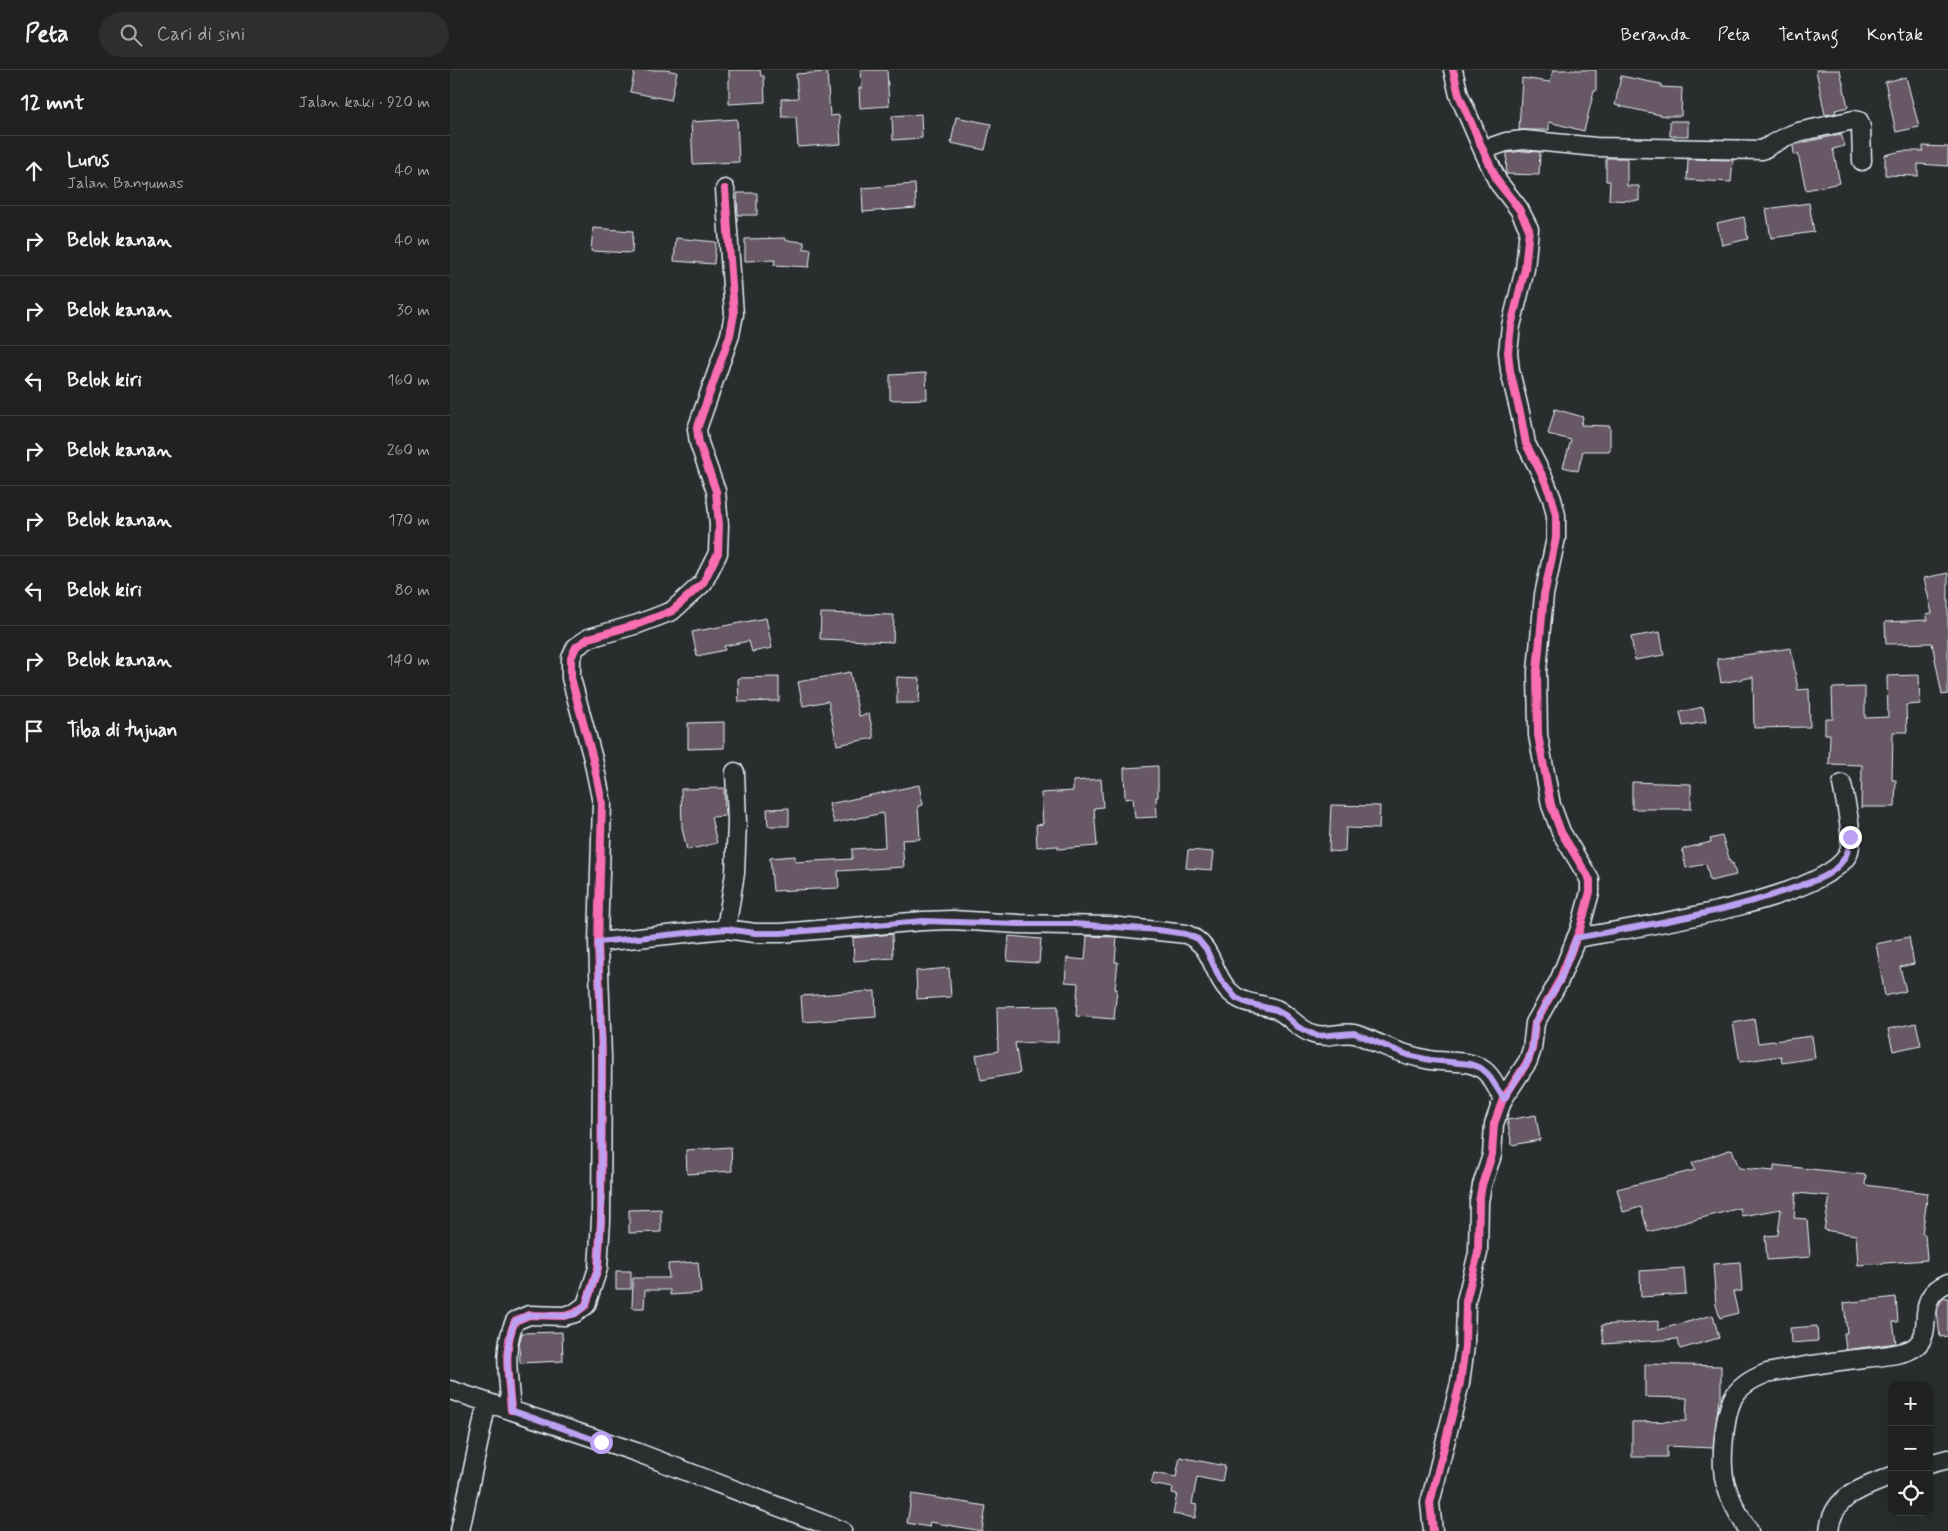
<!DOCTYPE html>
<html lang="id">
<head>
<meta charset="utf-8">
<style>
  body { margin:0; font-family:Mynerve,sans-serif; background:#2d2f2f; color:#f1f3f6 }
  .controls { position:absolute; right:15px; bottom:15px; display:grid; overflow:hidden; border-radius:10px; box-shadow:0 5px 20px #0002 }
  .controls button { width:45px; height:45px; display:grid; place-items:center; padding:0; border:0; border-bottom:1px solid #3d3f40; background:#202222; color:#f1f3f6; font:25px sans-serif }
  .stop { position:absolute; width:15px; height:15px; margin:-11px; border:4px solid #bca0f2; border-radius:50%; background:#fff }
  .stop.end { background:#bca0f2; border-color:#fff; box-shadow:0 1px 5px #0008 }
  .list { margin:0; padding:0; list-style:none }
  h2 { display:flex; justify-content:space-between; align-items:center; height:65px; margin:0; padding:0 20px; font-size:21px }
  h2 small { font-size:16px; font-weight:400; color:#a2a4a5 }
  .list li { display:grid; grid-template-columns:32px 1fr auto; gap:15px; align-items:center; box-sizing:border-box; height:70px; padding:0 20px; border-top:1px solid #3d3f40 }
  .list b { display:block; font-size:19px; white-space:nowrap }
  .list p { margin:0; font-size:16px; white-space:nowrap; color:#a2a4a5 }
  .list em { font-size:16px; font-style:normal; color:#a2a4a5 }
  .icon { flex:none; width:28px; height:28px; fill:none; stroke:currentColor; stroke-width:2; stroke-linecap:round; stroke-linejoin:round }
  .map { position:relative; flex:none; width:1498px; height:1461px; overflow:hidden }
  header { display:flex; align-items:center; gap:30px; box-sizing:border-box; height:70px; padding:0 25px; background:#202222; border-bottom:1px solid #3d3f40 }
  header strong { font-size:24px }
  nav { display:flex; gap:28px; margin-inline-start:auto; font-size:18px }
  .search { width:350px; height:45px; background:#2d2f2f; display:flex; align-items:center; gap:12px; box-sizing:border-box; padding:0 18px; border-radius:28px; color:#a2a4a5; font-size:19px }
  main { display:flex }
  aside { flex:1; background:#202222 }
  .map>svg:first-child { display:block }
</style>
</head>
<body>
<header>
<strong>Peta</strong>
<div class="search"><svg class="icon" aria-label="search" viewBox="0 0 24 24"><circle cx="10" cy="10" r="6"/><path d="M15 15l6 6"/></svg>Cari di sini</div>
<nav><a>Beranda</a><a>Peta</a><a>Tentang</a><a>Kontak</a></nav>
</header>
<main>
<aside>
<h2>12 mnt<small>Jalan kaki · 920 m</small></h2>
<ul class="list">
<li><svg class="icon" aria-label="ahead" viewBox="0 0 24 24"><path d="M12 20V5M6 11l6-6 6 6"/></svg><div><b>Lurus</b><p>Jalan Banyumas</p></div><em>40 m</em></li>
<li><svg class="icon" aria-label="right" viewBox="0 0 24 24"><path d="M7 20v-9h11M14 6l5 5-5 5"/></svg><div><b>Belok kanan</b></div><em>40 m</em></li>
<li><svg class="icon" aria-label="right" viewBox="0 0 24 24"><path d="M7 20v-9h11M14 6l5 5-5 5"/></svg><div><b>Belok kanan</b></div><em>30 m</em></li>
<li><svg class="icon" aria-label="left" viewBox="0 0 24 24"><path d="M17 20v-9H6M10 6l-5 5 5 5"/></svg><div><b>Belok kiri</b></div><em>160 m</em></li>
<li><svg class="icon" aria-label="right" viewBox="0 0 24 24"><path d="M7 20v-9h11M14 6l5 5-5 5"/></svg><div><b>Belok kanan</b></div><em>260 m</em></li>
<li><svg class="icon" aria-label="right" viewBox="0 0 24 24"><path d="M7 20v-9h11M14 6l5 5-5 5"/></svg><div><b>Belok kanan</b></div><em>170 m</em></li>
<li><svg class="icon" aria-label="left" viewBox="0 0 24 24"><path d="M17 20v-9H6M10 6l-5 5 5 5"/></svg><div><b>Belok kiri</b></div><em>80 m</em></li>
<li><svg class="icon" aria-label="right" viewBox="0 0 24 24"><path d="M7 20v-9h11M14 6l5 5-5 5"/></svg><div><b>Belok kanan</b></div><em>140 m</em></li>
<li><svg class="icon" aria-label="arrive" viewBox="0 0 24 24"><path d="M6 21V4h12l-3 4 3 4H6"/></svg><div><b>Tiba di tujuan</b></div></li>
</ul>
</aside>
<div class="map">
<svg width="1498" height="1461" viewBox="0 0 1498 1461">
  <rect width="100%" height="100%" fill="#2a2d2e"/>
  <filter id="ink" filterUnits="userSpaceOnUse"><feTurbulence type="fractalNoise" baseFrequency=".02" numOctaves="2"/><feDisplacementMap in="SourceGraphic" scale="10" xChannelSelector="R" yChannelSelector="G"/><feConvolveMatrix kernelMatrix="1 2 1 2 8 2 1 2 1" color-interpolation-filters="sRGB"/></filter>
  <g filter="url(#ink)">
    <!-- building -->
    <path fill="#675965" stroke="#e8f1f8" d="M185,0H215L227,2L221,30L180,22Z
      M279,0H310L311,6H314L315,32L279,34Z
      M411,0H437L439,36L410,38L409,18H412Z
      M1103,0H1146V21H1144L1134,61L1099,52V60H1069L1072,8L1100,12Z
      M1366,0H1390L1398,37L1385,40L1386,43L1375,45Z
      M377,2L380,46L389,45L391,74L348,77L346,47H332L331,29L348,28L346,4Z
      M1171,6L1211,14V17L1232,18L1231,46H1215L1165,35Z
      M1456,7L1469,57L1446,62L1435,12Z
      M471,44L472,68L443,70L442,46Z
      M506,47L541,54L535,80L501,73Z
      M287,49L289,92L243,94L241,52Z
      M1220,51H1238V66H1220Z
      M1391,64L1395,76L1383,79L1390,113L1356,120L1348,84L1344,85L1343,75Z
      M1473,76L1498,77V96L1468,94V106L1435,105V85L1452,81H1473Z
      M1074,81L1090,82L1089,105L1056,104L1057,83Z
      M1156,88H1177V116H1189V131L1159,130L1160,111H1156Z
      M1238,89L1283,90L1281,112L1237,110Z
      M465,114L466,138L413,142L412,118Z
      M287,123H307V145H288Z
      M1359,133L1364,162L1321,168L1316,139Z
      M1294,147L1298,169L1272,175L1267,153Z
      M143,158L183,161L182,183L141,181Z
      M226,168L266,172L264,194L224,191Z
      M335,168V170L354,172V179H361L359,197L324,195L325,190L295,191V169Z
      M476,303L477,329L440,330V305Z
      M1105,339L1133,347L1131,355L1160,356V381H1133L1128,401L1113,397L1121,370L1098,364Z
      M1498,503V624L1492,625L1482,573L1436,574L1435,552L1478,550L1476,544L1482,543L1474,508Z
      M371,543L444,545L443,572L370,569Z
      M316,548L322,578L302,582L299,571L274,576L275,580L247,586L242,562Z
      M1210,562L1214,585L1185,590L1181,567Z
      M1341,578L1348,620L1359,619L1360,657L1304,658L1303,607L1271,613L1267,589Z
      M400,602L409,646L419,644L424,668L387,675L378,631L353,636L348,612Z
      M1469,605L1470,634L1456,635L1457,662H1443L1442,710H1446L1445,737H1411L1412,695L1379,694L1380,664H1375V649H1383L1382,618L1415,617V648L1438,647L1437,606Z
      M329,607V631L289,632L288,608Z
      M447,607L470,608L469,633H447Z
      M1253,637L1256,652L1233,656L1230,642Z
      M274,652V678L238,679V653Z
      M708,696V727H706L707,747L685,748L683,728L675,729L674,698Z
      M651,709L653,737L644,738L647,776L608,779V776L587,777L586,755L593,754L591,723L623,721V711Z
      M1182,712L1241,714V739H1182Z
      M469,715L473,735L468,736L470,769L452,770L454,797L388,801L389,818L323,821L320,788L345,786V792L402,789V779L435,777L433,743L384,753L379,734Z
      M274,718L275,746L261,747L267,773L237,780L232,758L231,719Z
      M881,735L930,736L929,759L896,758L895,782L879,781Z
      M339,738V756H318L317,739Z
      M1272,766L1281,794L1283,793L1286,805L1260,811L1256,794L1236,798L1232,779L1261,772L1260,769Z
      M738,780L764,782L762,800L736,798Z
      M442,864L443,888L404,891L403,868Z
      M559,866L591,869L589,893L557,891Z
      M637,866L667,867L665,892H668L665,919H667L664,949L626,946L628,913L615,912L617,888L635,890Z
      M1459,867L1464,894L1450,897L1456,921L1435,926L1426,874Z
      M499,898L501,927L467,929L466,901Z
      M425,921L426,947L353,952L351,926Z
      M608,936V972L565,973L570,1003L531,1010L526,985L548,981L547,937Z
      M1304,949L1308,973L1362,966L1365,988L1332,993L1331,986L1290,992L1283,953Z
      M1466,953L1471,975L1443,981L1438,959Z
      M1086,1045L1090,1070L1062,1075L1057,1050Z
      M281,1077L282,1101L237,1104L236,1080Z
      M1282,1079L1289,1098L1324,1101V1095L1416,1105L1415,1115L1478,1123L1472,1164H1475L1477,1190L1408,1195L1406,1165L1374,1160L1380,1126L1346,1123L1344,1148L1357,1149L1360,1187L1317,1190L1315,1166L1328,1165L1331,1139L1292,1146L1290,1138L1198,1162L1191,1137L1173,1142L1167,1119L1245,1100L1242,1093Z
      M211,1139V1162L179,1163V1140Z
      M248,1192L251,1223L220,1225V1220H195L194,1238H182L183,1208H219L218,1194Z
      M1290,1192L1292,1221L1283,1222L1288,1243L1270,1248L1266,1235L1263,1194Z
      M1234,1198L1236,1224L1191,1227L1190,1201Z
      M166,1201H181V1219H166Z
      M1446,1227L1448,1252H1443L1446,1273L1396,1280L1394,1263H1397L1394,1233Z
      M1493,1228H1498V1266L1490,1267L1487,1241L1490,1233Z
      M1263,1245L1269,1268L1230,1279L1228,1269L1154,1274L1152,1255L1208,1251V1260Z
      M1367,1256L1368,1271L1341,1273L1340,1258Z
      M112,1262L113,1291L70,1293L69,1274L72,1263Z
      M1195,1294L1271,1296V1329H1269L1263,1378L1217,1376V1387H1182V1352L1236,1351L1237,1328L1195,1327Z
      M730,1387L775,1396L772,1412L747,1407L742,1434L747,1435L745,1448L723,1444L727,1424L722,1423L723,1418L701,1414L704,1403L726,1407Z
      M462,1424L536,1436L532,1461L480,1452L479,1457L457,1453Z"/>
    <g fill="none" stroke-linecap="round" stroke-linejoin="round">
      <defs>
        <path id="minor" d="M1033,80L1056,72L1074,70L1146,77L1312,80L1335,67L1348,62L1404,50L1409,51L1411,57L1412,91
          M276,859L305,863H331L473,851L502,850L569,854L660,856L736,864C764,876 760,900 778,920C793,936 807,932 826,939C840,946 848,959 863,964C877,969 891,961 904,964C914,966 923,972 932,975C948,982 963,987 980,990C996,993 1017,989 1032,999C1042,1005 1047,1019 1053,1029
          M1126,868C1181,858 1369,831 1397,786C1406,771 1395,731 1392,714
          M148,872L276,859L285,803L287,752L285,702
          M0,1320L186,1382L392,1461
          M61,1340C59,1310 52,1279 65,1251L79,1245L114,1246L125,1243L136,1235L148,1198L151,1150L152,987L148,872L152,733L143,689L121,608V588L126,577L139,568L188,554L222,541L253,513L268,483L269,455L266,421L249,373L247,359L280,265L284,244L275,119
          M1479,1394L1498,1389
          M10,1461L37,1332
          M983,1461L980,1433L1010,1313L1015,1276L1016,1231L1028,1183L1029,1132L1032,1115L1042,1085L1044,1054L1053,1029L1078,991L1082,979L1085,953L1109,911L1130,859L1140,822V810L1111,762L1101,735L1088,665L1087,601L1094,525L1106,468V445L1102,429L1094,409L1076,374L1071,347L1060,301L1058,282L1061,256L1075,199L1079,159L1069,139L1048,112L1033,80L1009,25L1003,0
          M1299,1461C1289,1446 1280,1430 1275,1412C1270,1392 1274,1347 1283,1328C1290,1315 1304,1308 1317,1303C1346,1297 1375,1293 1405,1289C1421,1287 1453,1286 1465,1277C1487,1261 1461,1228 1498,1213
          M1379,1461C1382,1425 1413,1418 1442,1406"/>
      </defs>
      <!-- minor casing -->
      <use href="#minor" stroke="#e8f1f8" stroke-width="21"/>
      <!-- minor -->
      <use href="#minor" stroke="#2a2d2e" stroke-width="18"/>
      <defs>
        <path id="cycleway" d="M61,1340C59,1310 52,1279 65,1251L79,1245L114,1246L125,1243L136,1235L148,1198L151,1150L152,987L148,872L152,733L143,689L121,608V588L126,577L139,568L188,554L222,541L253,513L268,483L269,455L266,421L249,373L247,359L280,265L284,244L275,119
          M983,1461L980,1433L1010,1313L1015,1276L1016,1231L1028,1183L1029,1132L1032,1115L1042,1085L1044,1054L1053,1029L1078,991L1082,979L1085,953L1109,911L1130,859L1140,822V810L1111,762L1101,735L1088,665L1087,601L1094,525L1106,468V445L1102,429L1094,409L1076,374L1071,347L1060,301L1058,282L1061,256L1075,199L1079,159L1069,139L1048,112L1033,80L1009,25L1003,0"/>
      </defs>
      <!-- cycleway casing -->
      <use href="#cycleway" stroke="#2a2d2e" stroke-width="11"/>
      <!-- cycleway -->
      <use href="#cycleway" stroke="#f96db3" stroke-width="8"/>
    </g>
  </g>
  <g fill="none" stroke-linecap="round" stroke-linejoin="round" filter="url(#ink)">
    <!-- route -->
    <path stroke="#bca0f2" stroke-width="6" d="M151,1372L61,1340C59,1310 52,1279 65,1251L79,1245L114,1246L125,1244L136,1235L148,1198L151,1150L152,988L148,872L276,859L305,863H331L473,851L569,854H624L708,860L736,864L748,869L756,879L770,909L786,928L797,933L826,940L835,945L848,957L867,966L904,963L958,985L980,990L1020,994L1031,998L1038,1004L1054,1029L1078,991L1082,979L1085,952L1110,911L1126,868C1200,854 1275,843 1346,817C1360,812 1377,808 1387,797C1397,788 1399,779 1400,767"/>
  </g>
</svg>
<div class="controls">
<button>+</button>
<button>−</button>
<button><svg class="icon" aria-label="locate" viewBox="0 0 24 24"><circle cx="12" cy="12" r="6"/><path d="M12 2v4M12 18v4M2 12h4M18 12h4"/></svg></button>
</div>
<div class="stop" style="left:151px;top:1372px"></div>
<div class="stop end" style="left:1400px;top:767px"></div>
</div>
</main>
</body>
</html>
